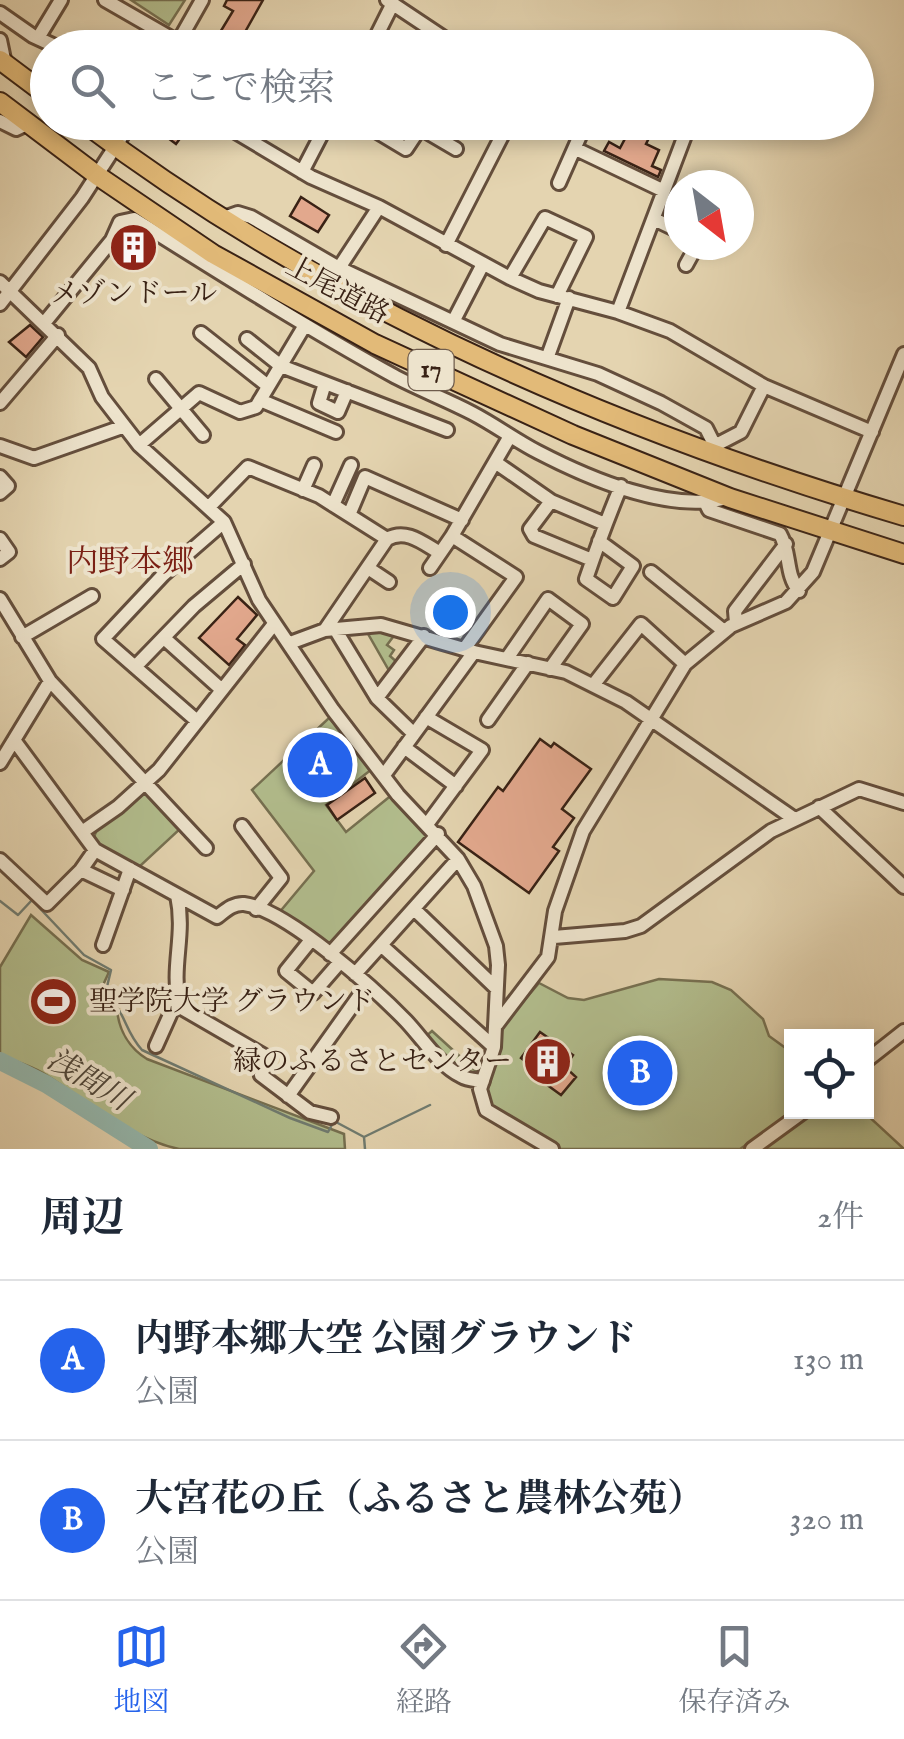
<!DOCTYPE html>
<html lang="ja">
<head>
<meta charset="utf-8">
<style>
  body { margin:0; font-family:"IM FELL English","Noto Serif JP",serif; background:#f2f2f3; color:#1f2937 }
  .controls { position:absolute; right:30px; bottom:30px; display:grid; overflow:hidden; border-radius:0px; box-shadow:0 5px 15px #0003 }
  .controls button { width:90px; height:90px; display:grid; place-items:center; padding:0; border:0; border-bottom:2px solid #e0e1e3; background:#fff; color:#1f2937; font:50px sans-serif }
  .compass { position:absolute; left:664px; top:170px; width:90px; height:90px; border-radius:50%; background:#fff; box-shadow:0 5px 15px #0003; rotate:149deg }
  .you { position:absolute; left:450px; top:612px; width:35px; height:35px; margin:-25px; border:8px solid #fff; border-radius:50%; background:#1a73e8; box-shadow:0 0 0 15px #1a73e833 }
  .badge { display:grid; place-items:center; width:65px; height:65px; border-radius:50%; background:#2563eb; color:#fff; font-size:32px; font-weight:700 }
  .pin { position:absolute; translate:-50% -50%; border:5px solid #fff; box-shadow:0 2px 10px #0006 }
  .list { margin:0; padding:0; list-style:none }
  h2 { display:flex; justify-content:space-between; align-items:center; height:130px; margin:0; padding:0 40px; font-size:42px }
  h2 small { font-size:32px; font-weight:400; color:#747a83 }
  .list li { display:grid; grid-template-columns:65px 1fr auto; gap:30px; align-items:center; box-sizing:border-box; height:160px; padding:0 40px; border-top:2px solid #e0e1e3 }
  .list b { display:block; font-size:38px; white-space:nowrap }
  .list p { margin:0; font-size:32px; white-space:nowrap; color:#747a83 }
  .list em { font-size:32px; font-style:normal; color:#747a83 }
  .icon { flex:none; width:55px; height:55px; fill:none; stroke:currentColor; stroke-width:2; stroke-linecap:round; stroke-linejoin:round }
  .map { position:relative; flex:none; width:904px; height:1149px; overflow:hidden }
  .search { position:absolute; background:#fff; box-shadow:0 5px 15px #0003; left:30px; right:30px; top:30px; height:110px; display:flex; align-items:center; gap:25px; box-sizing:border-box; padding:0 35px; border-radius:55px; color:#747a83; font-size:38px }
  .sheet { height:450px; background:#fff }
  nav { display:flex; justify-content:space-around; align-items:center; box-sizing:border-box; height:140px; border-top:2px solid #e0e1e3; background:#fff; font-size:28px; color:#747a83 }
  nav a { display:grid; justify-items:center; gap:5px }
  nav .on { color:#2563eb }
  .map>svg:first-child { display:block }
</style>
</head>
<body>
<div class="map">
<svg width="904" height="1149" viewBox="0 0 904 1149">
  <rect width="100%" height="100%" fill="#e4d4b0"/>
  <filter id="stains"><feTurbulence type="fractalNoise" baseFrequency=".002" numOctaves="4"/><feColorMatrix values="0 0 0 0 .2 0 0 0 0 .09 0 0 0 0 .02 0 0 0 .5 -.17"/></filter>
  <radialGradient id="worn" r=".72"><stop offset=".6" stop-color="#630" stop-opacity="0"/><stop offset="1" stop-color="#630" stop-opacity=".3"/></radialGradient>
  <!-- green -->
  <path fill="#b2bd8d" stroke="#767051" stroke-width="2.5" d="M131,0H185L169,25Z
    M377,631L396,633L387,645L394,650L390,656L399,664L391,674L367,632Z
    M329,718L353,742L372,769L326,805L346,832L393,794L434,836L330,946L278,914L314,871L252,790Z
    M145,789L181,828L139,867L98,844L94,837L97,829Z
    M31,915L82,960L109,972L99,994L117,1010C119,1030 129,1048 147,1059L344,1134L345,1149H179C128,1138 87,1100 43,1073C30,1065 14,1061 0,1055V967Z
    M659,979L712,982L731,990L763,1019L769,1036L791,1052L794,1112L740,1149H559L489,1107L483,1094L504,1024L539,983L568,998L584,1000Z
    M432,1031L477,1072L473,1077L458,1071L425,1037Z
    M809,1112H864L904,1149H760Z"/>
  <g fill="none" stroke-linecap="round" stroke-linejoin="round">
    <!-- stream -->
    <path stroke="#707c71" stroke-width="2.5" d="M0,901L18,915L32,900L84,955L111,970L105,995C127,1012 123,1029 142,1050L290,1118L328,1132L334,1121L364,1137L365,1149
      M364,1137L430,1105"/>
    <!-- river -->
    <path stroke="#95b8ae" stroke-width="18" d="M0,1061L46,1084L149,1149"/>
  </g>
  <!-- building -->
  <path fill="#e2a88d" stroke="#392215" stroke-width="2.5" d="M227,0H263L236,48L216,39L233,11L224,6Z
    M161,122H192L176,144L156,129Z
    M641,122H657L646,144L659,150L652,166L661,170L658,177L604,151L609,142L620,148L627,135L633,138Z
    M301,197L329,215L318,232L290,216Z
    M134,235L146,243L134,260L121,252Z
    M30,325L43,337L26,357L9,342Z
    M238,597L257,615L237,639L245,645L229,665L199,638Z
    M540,739L551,747L554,743L591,769L562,809L574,818L553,847L559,851L529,893L458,842L498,787L503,791Z
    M365,778L375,793L337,820L327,805Z
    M540,1032L573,1055L565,1067L576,1077L561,1095L539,1079L542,1075L521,1058Z"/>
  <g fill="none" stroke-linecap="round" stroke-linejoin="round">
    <defs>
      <path id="minor" d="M105,0L178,42
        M387,0L459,48
        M0,13L33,36L59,48
        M38,38L61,0
        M0,40L5,64
        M176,46L202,0
        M388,48L375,39L393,3
        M0,121L16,129L27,124
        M219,122L311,177L379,207L510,278L539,291L618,312L670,331L764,386L872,432
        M361,122L406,149L420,128
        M410,122L456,149
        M576,149L664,191
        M302,172L328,122
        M559,183L586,122
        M224,218L238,213L251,217L339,268L500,344L598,374L661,403L706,428L719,454
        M654,219L679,231
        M446,245L509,122
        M686,265L697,245
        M339,268L379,207
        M510,278L545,218L586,237L557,296
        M0,282L89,368L102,397L139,445L224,522L259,600L333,710L398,795L458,859L474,886L496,946L498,965L494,1047L480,1089L486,1110L552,1149
        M0,304L82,198L131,122
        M618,312L690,122
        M45,322L112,240L120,222L134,219C220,273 307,328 396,377C421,390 447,400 472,413C495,425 515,440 538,452C590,479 670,513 727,498
        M453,322L483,264
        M201,333L268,386
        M247,339L281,366L447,430
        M548,356L569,298
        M156,379L203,435
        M325,383L319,403L338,412L347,391
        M260,400L336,432
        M0,403L58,335
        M139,445L199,393L240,412L256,407L305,325
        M716,445L741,432L764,386
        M0,446L34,458L122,427
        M495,462L551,501L605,524
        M0,477L8,486L0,493
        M303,490L314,465
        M551,501L530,529L534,536L592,560
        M706,504L709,510L780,534C791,553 785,574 799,591
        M333,505L351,465
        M209,507L248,467L319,496L349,515L365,477L462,520
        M0,539L9,552L0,559
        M387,539C406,528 423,543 440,553
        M599,541L633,566L613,598L586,579C597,547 608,517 621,486
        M368,568L389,582
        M430,568L452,536
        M651,572L724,631
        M0,599L50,681L206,848
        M736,623L735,611L786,544
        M335,629L377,698L414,734
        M325,630L387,539L349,515
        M22,637L92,596
        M164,638L222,690
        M290,643L325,630L381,625L474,652L566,672L626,702L793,818
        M465,648L516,577L452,536L510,436
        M508,657L548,599L582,624L550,669
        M135,667L194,606L244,564
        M594,684L641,624L685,664
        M377,698L424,636
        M426,717L482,750L428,823
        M488,720L528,663
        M197,721L103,639L163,575L224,522
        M14,740L95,850L217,917C225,911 233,903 244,904C286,909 376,990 406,1021C423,1039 439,1065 461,1076C467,1080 476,1080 483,1081
        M404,747L456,786
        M0,763L50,681
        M384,775L474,652
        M819,807L904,887
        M242,826L281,878L256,909
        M82,832L118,807L159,770L274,624
        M0,860L47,904L81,870L95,850
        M81,870L123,890
        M177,895C186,937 170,966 180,1007L268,1058L261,1075L310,1112L331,1117
        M414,909L496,988
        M554,937L625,931L641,926L771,831L859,789L904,803
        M311,940L286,971L313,993L340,962
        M103,945L130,869
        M381,945L494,1047
        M330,954L438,834
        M355,974L458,859
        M497,1024L548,957L555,911L583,831L685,664L731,626L786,602L813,572L904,354
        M156,1046L178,997
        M866,1061L904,1031
        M288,1096L367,985
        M752,1149L803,1112"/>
      <path id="highway" d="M0,60L48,96
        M0,102L98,176L213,254L375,344L573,435L730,498L904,554
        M83,122C326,306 613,430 904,516"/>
    </defs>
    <!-- minor casing -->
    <use href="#minor" stroke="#644e3c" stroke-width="18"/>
    <!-- highway casing -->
    <use href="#highway" stroke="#392215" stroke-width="22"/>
    <!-- minor -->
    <use href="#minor" stroke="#ede3cc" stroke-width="12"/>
    <!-- highway -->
    <use href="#highway" stroke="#e2ba78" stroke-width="18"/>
  </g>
  <!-- icons -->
  <defs>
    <symbol id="building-disc" viewBox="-11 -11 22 22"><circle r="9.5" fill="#8f2418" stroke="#ede3cc"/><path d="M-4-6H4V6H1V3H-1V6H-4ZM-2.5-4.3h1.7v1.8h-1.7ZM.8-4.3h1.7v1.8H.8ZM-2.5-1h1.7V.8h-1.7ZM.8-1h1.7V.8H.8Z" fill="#fff"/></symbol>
    <symbol id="stadium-disc" viewBox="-11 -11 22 22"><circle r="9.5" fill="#8f2418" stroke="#ede3cc"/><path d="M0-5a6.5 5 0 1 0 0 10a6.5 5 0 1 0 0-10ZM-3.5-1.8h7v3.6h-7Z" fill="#fff"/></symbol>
  </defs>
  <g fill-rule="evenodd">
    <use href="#building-disc" x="106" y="220" width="55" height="55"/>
    <use href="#stadium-disc" x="26" y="974" width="55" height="55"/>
    <use href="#building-disc" x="520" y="1034" width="55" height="55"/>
  </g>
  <g text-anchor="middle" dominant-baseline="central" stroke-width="8" stroke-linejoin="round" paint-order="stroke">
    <!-- shield labels -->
    <rect fill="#ede3cc" stroke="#6f5c4c" stroke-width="2.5" x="408.5" y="350" width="45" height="40" rx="8"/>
    <g font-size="25" font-weight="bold" fill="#392215">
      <text x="431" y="370">17</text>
    </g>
    <!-- street labels -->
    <g font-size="28" fill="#392215" stroke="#ede3cc">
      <text transform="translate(337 291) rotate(28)">上尾道路</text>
    </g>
    <!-- poi labels -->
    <g font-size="28" fill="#392215" stroke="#ede3cc">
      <text x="134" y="294">メゾンドール</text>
      <text x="89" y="1002" text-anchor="start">聖学院大学 グラウンド</text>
      <text x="512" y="1062" text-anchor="end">緑のふるさとセンター</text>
    </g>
    <!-- water labels -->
    <g font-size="30" font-style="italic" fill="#50483b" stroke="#ede3cc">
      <text transform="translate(88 1081) rotate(31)">浅間川</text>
    </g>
    <!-- quarter labels -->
    <g font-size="32" fill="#7a1f14" stroke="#ede3cc">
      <text x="130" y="563">内野本郷</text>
    </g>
  </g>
  <rect width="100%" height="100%" filter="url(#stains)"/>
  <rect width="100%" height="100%" fill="url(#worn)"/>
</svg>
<div class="controls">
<button><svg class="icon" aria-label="locate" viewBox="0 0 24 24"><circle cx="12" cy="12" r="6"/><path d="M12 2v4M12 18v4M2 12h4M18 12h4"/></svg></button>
</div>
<svg class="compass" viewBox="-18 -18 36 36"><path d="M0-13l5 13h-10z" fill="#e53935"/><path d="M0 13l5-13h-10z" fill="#747a83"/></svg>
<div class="you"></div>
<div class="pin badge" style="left:320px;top:765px">A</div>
<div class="pin badge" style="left:640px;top:1073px">B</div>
<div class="search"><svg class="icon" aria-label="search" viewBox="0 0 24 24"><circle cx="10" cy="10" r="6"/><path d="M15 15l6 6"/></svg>ここで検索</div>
</div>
<section class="sheet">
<h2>周辺<small>2件</small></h2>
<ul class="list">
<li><span class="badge">A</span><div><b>内野本郷大空 公園グラウンド</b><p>公園</p></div><em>130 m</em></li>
<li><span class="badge">B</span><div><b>大宮花の丘（ふるさと農林公苑）</b><p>公園</p></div><em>320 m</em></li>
</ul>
</section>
<nav>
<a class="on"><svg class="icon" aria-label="map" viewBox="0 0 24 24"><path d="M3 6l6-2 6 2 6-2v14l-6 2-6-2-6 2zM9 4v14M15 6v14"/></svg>地図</a>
<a><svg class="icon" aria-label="directions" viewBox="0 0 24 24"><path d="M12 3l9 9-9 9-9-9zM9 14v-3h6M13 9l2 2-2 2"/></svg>経路</a>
<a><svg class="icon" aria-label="saved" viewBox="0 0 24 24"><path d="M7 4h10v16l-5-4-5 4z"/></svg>保存済み</a>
</nav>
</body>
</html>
